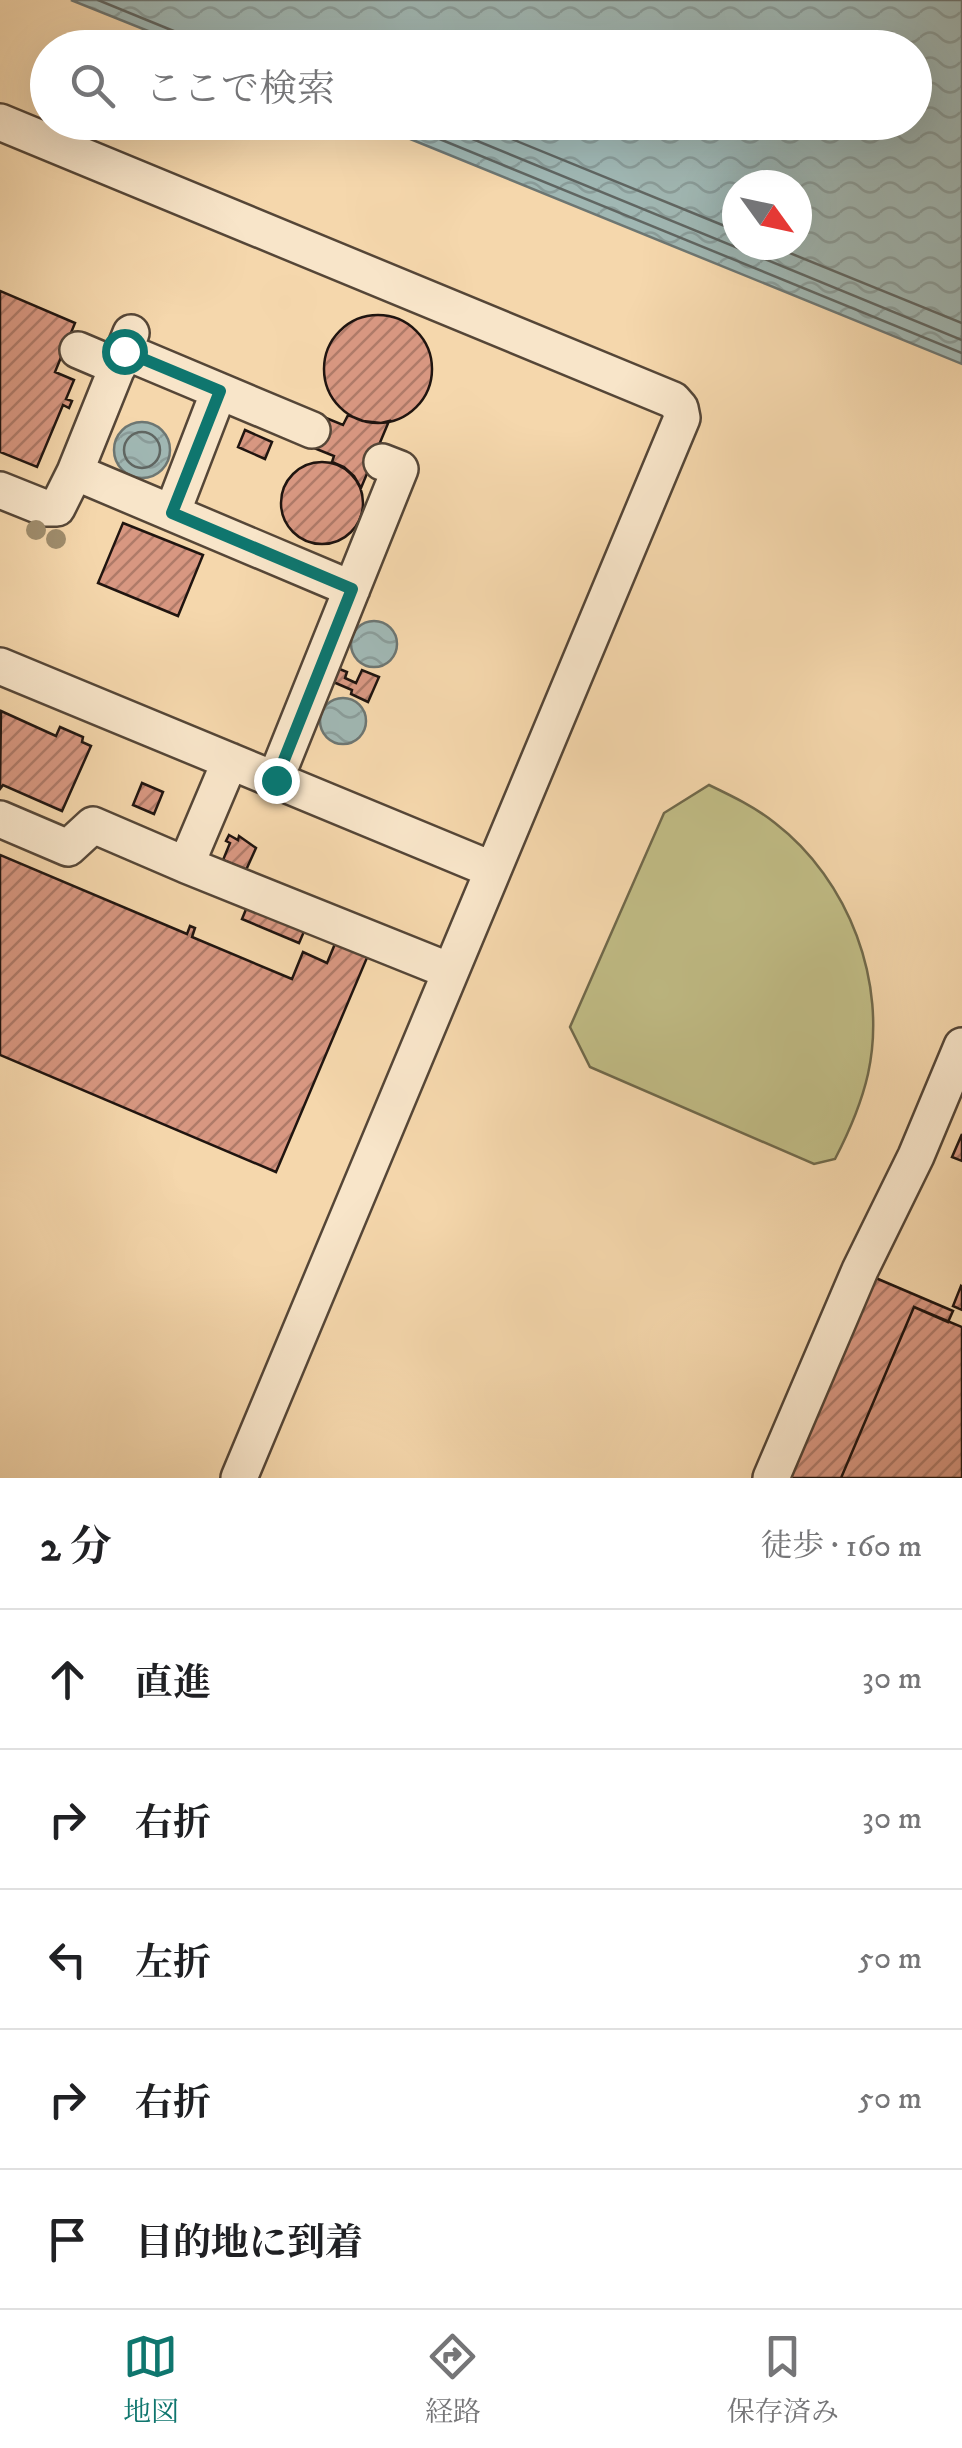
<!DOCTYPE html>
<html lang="ja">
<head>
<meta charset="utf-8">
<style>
  body { margin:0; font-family:"IM FELL DW Pica","Noto Serif JP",serif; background:#f6f6f6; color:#202124 }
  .compass { position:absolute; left:722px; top:170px; width:90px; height:90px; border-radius:50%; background:#fff; box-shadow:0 10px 40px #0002; rotate:123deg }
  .stop { position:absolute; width:30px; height:30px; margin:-22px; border:8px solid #0f766e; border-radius:50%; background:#fff }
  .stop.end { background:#0f766e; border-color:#fff; box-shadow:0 2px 10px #0008 }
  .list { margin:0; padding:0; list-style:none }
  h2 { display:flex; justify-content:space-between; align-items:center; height:130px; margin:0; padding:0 40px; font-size:42px }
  h2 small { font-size:32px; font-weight:400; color:#757577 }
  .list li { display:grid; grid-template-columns:65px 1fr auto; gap:30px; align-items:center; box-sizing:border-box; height:140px; padding:0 40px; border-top:2px solid #e0e0e0 }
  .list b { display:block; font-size:38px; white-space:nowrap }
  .list em { font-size:32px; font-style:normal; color:#757577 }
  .icon { flex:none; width:55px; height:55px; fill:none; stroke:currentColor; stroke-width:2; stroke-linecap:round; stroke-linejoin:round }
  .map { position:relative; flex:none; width:962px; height:1478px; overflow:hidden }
  .search { position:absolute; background:#fff; box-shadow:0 10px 40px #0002; left:30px; right:30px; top:30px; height:110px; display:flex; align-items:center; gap:25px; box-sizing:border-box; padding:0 35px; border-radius:55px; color:#757577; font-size:38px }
  .sheet { height:830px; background:#fff }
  nav { display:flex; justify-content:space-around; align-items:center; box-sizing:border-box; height:140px; border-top:2px solid #e0e0e0; background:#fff; font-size:28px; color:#757577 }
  nav a { display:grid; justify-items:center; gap:5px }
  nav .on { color:#0f766e }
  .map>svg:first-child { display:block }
</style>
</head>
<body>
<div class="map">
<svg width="962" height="1478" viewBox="0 0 962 1478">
  <defs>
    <pattern id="water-waves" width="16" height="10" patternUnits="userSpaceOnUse" patternTransform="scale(2.5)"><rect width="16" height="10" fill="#a0b7b3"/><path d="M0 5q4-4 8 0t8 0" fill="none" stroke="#8a9c99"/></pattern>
    <pattern id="building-hatch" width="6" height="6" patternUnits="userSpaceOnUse" patternTransform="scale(2.5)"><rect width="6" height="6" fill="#d89781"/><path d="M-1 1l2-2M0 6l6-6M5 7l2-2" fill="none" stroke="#af7a68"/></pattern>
  </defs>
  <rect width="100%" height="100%" fill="#f5d7ac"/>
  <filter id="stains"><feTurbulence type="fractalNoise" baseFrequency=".002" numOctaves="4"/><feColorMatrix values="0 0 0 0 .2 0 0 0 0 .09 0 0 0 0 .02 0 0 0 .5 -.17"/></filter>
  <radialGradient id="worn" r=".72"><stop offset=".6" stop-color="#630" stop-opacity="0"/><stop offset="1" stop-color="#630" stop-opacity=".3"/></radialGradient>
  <!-- green -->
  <path fill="#c1bd86" stroke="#70694b" stroke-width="2.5" d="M709,785C732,796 755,807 775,823C849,880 888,983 868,1074C861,1105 849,1132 835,1159L814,1164L590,1067L570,1027L664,813Z"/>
  <!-- water -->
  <path fill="url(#water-waves)" stroke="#6d7672" stroke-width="2.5" fill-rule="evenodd" d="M71,0H962V364L371,123L914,122V48L188,47ZM797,185V245H737V185Z
    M114 450a28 28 0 1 1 56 0a28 28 0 1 1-56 0Z
    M351 644a23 23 0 1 1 46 0a23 23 0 1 1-46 0Z
    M320 721a23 23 0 1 1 46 0a23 23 0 1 1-46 0Z"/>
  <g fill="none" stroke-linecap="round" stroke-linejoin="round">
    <!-- shore -->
    <path stroke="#606662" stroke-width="2.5" d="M98,0L181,34L186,40L187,48
      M398,122L962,353
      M431,122L962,340
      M470,122L737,231
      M770,245L962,323
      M124 450a18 18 0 1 1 36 0a18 18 0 1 1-36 0Z"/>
  </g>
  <!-- building -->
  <path fill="url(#building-hatch)" stroke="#201510" stroke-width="2.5" d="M0,291L75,323L55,372L74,380L66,399L72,401L69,408L63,405L37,467L0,452Z
    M324 369a54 54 0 1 1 108 0a54 54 0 1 1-108 0Z
    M348,415L363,421L381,423L389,421L361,488L354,476L344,467L332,462L334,456L314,448L326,418L343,425Z
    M245,430L272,442L265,459L238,447Z
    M281 503a41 41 0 1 1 82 0a41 41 0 1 1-82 0Z
    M123,523L203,555L178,616L98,583Z
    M337,668L347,672L345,678L356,683L362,670L379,677L368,702L351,694L352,690L331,681Z
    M1,711L56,736L60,727L83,737L82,742L91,746L62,811L3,785L0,789Z
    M142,783L163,792L154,814L133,805Z
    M229,835L238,840L239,836L256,848L246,870L223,860L230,843L226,841Z
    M0,855L187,934L190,926L195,928L192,937L292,979L303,952L327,963L337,939L369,953L276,1172L0,1055Z
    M249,902L306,927L299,943L242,919Z
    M962,1134V1161L952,1157Z
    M864,1273L953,1311L948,1322L914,1307L841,1478H777Z
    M961,1286L962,1287V1310L953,1306Z
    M914,1307L962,1327V1478H841Z"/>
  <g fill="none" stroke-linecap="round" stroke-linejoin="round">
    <defs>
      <path id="minor" d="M0,122L673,400L680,408L682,418L239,1478
        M78,350L118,367
        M124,351L312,430
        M75,472L352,589
        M0,490L45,508H57L75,472L131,333
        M172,513L219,391
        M0,666L493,870
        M275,780L400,469L382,462
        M0,819L68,848L93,825L186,865L230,761
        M186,865L450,971
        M771,1478L860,1270L916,1156L962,1046"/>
    </defs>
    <!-- minor casing -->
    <use href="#minor" stroke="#554637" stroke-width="40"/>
    <!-- minor -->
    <use href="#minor" stroke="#f8e5c9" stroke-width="35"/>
  </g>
  <!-- trees -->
  <g fill="#9f8d6d">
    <circle cx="36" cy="530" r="10"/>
    <circle cx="56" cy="539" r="10"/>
  </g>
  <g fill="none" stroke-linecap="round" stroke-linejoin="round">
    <!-- route -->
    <path stroke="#0f766e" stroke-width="12" d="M124,351L220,391L172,513L352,589L276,780"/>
  </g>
  <rect width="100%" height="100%" filter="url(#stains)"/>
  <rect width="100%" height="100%" fill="url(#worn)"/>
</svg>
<svg class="compass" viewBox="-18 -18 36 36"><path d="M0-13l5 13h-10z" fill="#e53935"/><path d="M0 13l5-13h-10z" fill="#757577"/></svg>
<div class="stop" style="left:124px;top:351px"></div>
<div class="stop end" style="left:276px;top:780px"></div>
<div class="search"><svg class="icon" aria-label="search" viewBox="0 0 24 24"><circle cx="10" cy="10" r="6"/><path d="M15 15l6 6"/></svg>ここで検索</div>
</div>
<section class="sheet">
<h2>2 分<small>徒歩 · 160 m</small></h2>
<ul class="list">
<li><svg class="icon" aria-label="ahead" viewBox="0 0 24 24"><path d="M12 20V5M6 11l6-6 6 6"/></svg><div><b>直進</b></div><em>30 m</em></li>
<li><svg class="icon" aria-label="right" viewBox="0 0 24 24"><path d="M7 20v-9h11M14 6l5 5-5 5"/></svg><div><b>右折</b></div><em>30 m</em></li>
<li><svg class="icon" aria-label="left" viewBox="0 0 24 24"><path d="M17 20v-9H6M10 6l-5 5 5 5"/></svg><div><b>左折</b></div><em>50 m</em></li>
<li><svg class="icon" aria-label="right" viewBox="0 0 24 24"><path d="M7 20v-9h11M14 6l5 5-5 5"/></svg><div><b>右折</b></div><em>50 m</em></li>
<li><svg class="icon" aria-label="arrive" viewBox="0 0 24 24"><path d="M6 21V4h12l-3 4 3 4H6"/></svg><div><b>目的地に到着</b></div></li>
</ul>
</section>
<nav>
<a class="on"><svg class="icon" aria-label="map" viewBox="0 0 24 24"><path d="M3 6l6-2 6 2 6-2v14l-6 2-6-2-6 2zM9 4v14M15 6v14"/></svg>地図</a>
<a><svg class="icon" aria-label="directions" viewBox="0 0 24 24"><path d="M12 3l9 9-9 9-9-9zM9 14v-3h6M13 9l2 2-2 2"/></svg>経路</a>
<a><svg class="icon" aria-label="saved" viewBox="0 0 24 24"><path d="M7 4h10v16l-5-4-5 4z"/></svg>保存済み</a>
</nav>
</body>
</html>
